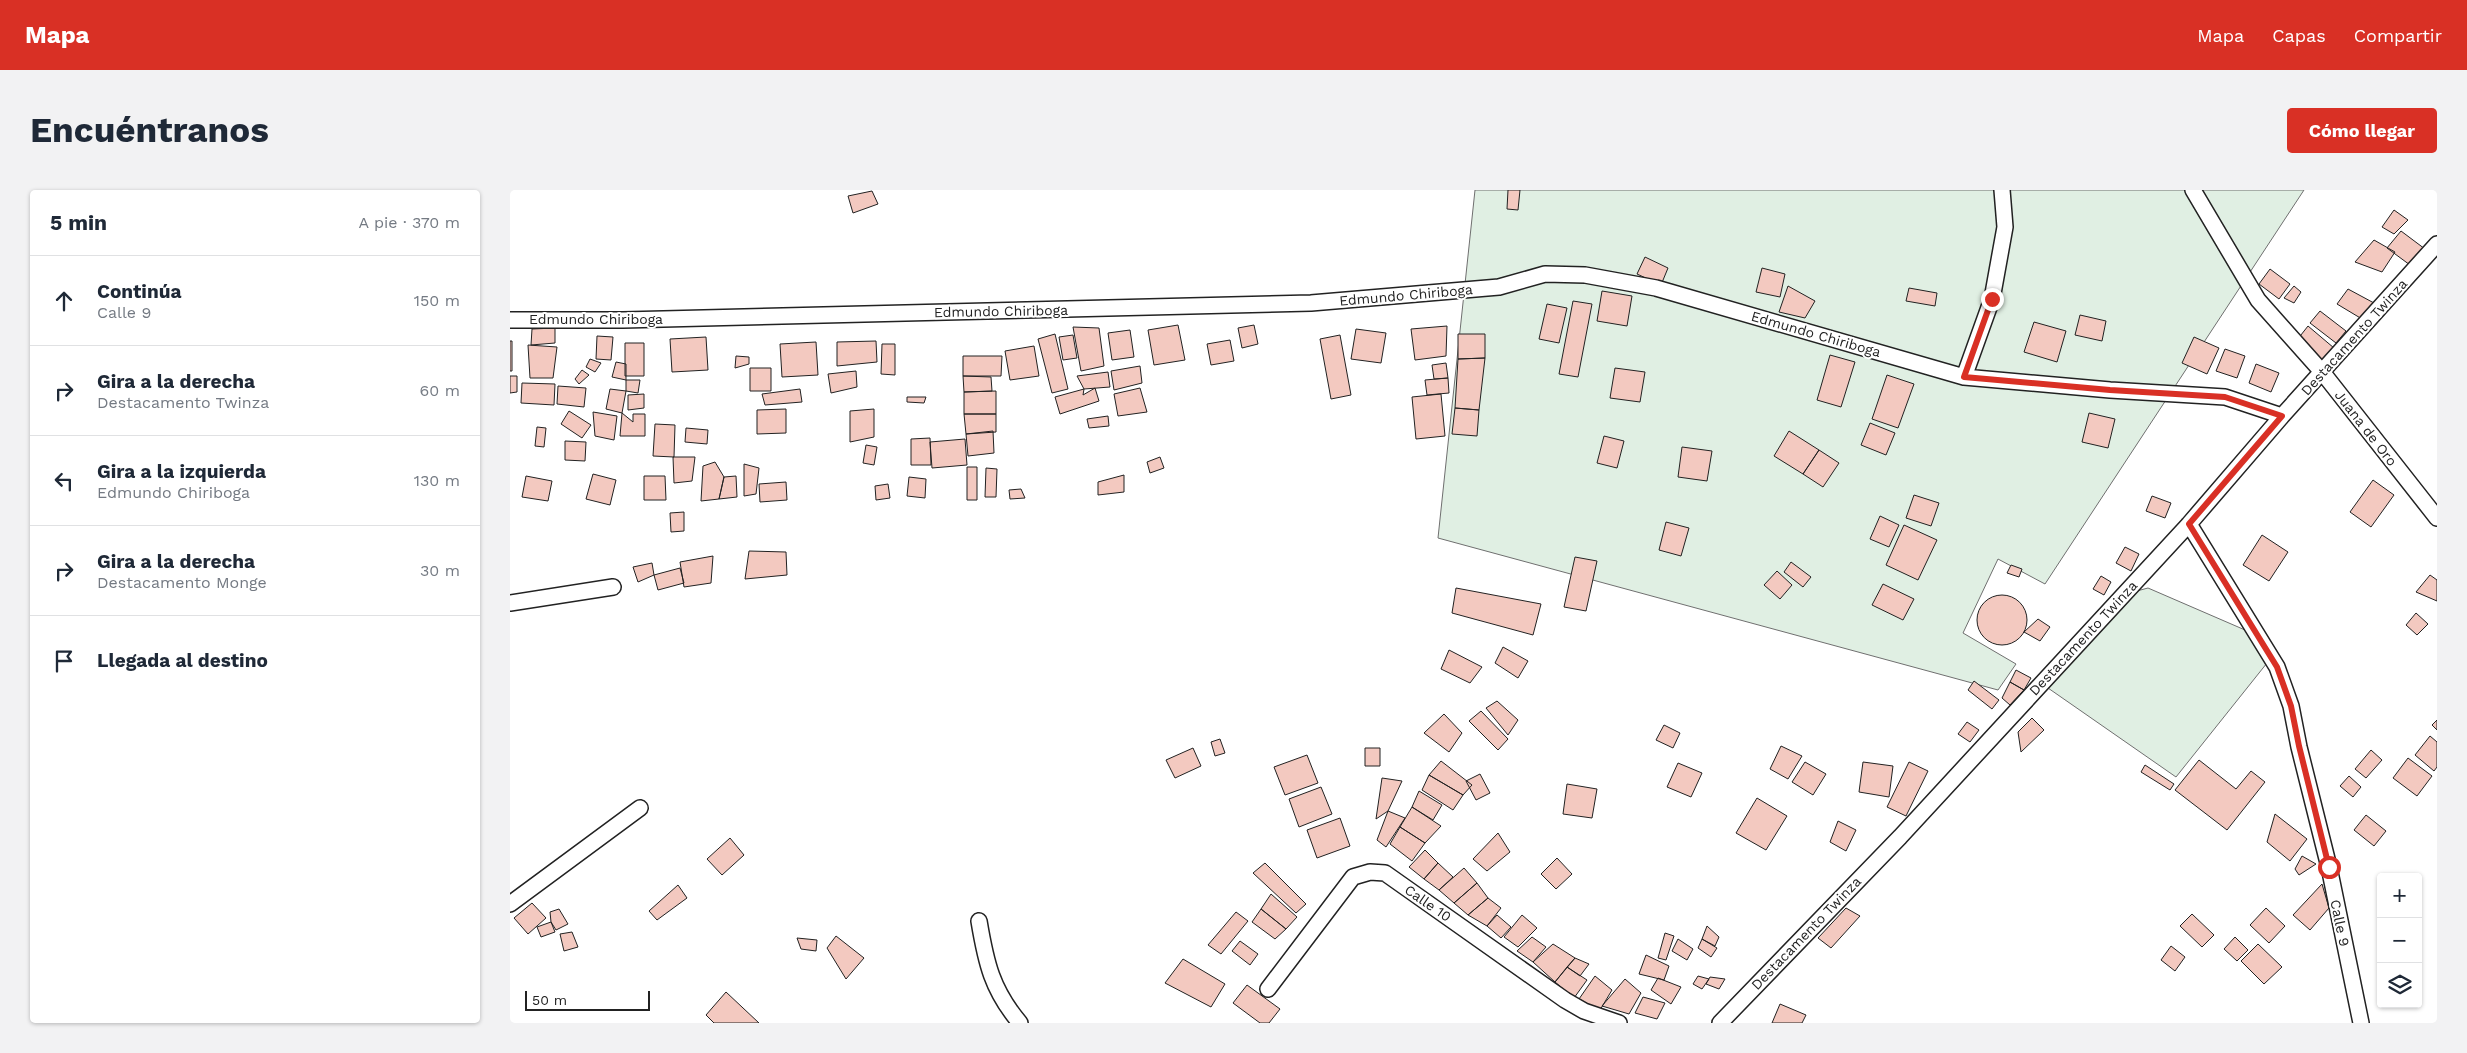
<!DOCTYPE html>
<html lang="es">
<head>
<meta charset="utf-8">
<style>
  body { margin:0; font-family:"Work Sans",sans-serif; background:#f2f2f3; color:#1f2937 }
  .controls { position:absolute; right:15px; bottom:15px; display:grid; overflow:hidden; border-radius:5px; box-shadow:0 1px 4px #0004 }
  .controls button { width:45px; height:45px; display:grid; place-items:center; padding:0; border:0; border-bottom:1px solid #e0e1e3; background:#fff; color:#1f2937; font:25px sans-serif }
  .scale { position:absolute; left:15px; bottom:12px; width:125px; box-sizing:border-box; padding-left:5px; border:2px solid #222; border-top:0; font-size:14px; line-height:18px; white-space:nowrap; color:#222; -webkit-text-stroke:4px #fff; paint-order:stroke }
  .stop { position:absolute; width:15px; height:15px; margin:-11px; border:4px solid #d93025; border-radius:50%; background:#fff }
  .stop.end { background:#d93025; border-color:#fff; box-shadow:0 1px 5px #0008 }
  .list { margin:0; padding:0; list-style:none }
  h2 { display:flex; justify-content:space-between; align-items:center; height:65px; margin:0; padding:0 20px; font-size:21px }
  h2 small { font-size:16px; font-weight:400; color:#747a83 }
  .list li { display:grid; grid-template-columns:32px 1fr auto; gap:15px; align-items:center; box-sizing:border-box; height:90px; padding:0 20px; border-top:1px solid #e0e1e3 }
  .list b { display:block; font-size:19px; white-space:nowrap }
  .list p { margin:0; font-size:16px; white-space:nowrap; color:#747a83 }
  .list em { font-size:16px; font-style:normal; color:#747a83 }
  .icon { flex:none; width:28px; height:28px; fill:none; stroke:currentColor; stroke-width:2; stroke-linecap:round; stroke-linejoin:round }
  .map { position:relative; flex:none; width:1927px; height:833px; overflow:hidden; border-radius:5px }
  header { display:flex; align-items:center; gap:30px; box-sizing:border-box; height:70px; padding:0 25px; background:#d93025; color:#fff }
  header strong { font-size:24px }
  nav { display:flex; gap:28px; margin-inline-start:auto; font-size:18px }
  .intro { display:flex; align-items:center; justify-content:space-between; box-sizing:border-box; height:120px; padding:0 30px }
  h1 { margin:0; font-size:35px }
  .button { padding:12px 22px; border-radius:5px; background:#d93025; color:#fff; font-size:18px; font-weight:700 }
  main { display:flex; gap:30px; padding:0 30px }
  aside { flex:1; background:#fff; border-radius:5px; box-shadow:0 1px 4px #0004 }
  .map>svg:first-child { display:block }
</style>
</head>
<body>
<header>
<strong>Mapa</strong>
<nav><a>Mapa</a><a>Capas</a><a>Compartir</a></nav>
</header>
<div class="intro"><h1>Encuéntranos</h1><a class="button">Cómo llegar</a></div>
<main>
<aside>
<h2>5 min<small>A pie · 370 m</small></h2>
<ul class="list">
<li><svg class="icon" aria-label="ahead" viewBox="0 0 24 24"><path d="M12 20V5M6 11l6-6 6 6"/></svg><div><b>Continúa</b><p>Calle 9</p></div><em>150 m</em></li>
<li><svg class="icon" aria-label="right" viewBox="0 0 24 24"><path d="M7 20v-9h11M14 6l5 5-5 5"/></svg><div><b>Gira a la derecha</b><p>Destacamento Twinza</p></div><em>60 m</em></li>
<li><svg class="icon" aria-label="left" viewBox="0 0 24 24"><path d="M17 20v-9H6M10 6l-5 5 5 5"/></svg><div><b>Gira a la izquierda</b><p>Edmundo Chiriboga</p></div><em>130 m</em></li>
<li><svg class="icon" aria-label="right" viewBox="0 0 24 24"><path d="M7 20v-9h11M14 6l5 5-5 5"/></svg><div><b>Gira a la derecha</b><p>Destacamento Monge</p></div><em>30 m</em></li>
<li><svg class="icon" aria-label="arrive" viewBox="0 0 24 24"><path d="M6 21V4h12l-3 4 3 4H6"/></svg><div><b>Llegada al destino</b></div></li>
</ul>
</aside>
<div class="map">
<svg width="1927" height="833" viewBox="0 0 1927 833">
  <rect width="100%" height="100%" fill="#fff"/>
  <!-- green -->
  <path fill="#e0efe3" stroke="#6f6f6f" d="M965,0H1794L1535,394L1488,369L1453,443L1506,474L1488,500L928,348Z
    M1638,398L1742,443L1757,473L1666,587L1538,498L1623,402Z"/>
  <!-- building -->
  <path fill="#f3c9c0" stroke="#222" d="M998,0H1010L1008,20L997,19Z
    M362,1L368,14L343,23L338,6Z
    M1884,20L1898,30L1884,44L1872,37Z
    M1891,41L1915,59L1900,75L1877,58Z
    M1864,50L1885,62L1872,82L1845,72Z
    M1135,67L1158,78L1151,95L1127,84Z
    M1252,78L1275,84L1270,107L1246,102Z
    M1760,79L1780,94L1769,109L1749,94Z
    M1278,96L1305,111L1295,128L1269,122Z
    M1784,96L1791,102L1784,113L1774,108Z
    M1399,98L1427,103L1425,116L1396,111Z
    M1838,99L1864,113L1852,129L1827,114Z
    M1092,101L1122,106L1117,136L1087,131Z
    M1063,111L1082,114L1068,187L1049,184Z
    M1037,114L1057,118L1049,153L1029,149Z
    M1810,121L1836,141L1826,153L1800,133Z
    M1570,125L1596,131L1592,151L1565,145Z
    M1524,132L1556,141L1547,172L1514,162Z
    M668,135L675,170L644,175L638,140Z
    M744,135L748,154L732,158L728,138Z
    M937,136L936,166L905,170L901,139Z
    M1798,136L1824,158L1810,171L1787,150Z
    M563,137L589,138L594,176L571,181Z
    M45,138V153L21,155L22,139Z
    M846,139L876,143L871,173L841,169Z
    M620,140L624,167L602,170L598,143Z
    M545,144L558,199L542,203L528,149Z
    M948,144H975V168L948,169Z
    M563,145L567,168L553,170L549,147Z
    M830,145L841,205L821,209L810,149Z
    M87,146L103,147L101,170L86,169Z
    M196,147L198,180L162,182L160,149Z
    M1684,147L1709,158L1697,184L1672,173Z
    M720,150L724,171L701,175L697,154Z
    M0,151H2V181H0Z
    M366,151L367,172L327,176V152Z
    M306,152L308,185L272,187L270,154Z
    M115,153H134V186H115Z
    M372,154H385V185L371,184Z
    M18,155L47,157L43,188H20Z
    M524,156L529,186L500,190L495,161Z
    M1715,159L1735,166L1727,188L1706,181Z
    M1320,165L1345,172L1331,217L1307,210Z
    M226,166L239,167V174L225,178Z
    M453,166H492L491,186H453Z
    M975,168L969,220L945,218L948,169Z
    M80,169L91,173L85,182L76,177Z
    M106,172L116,174V190L102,187Z
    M936,173L938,188L924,189L922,175Z
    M1746,174L1769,183L1761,202L1739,193Z
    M630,176L632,193L604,200L601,181Z
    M240,178H261V201H240Z
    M1105,178L1135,182L1130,212L1100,208Z
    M72,180L79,185L69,194L65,189Z
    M346,181L347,197L321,203L318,184Z
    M598,182L600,197L574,199L567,186Z
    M1377,185L1404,194L1388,238L1362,229Z
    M0,186H7V202L0,203Z
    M453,186L481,187L482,201L454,202Z
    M938,188L939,203L917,205L915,190Z
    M116,190H130L128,203L116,201Z
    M12,193L45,194L44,215L11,213Z
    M48,196L76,198L74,217L47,214Z
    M585,198L589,211L550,224L545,207L574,199L573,205Z
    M630,198L637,222L608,226L604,204Z
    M100,199L116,201L112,223L96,219Z
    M290,199L292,212L255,215L252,204Z
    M486,201V224H454V202Z
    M134,204V218L118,220V205Z
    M931,204L935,246L906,249L902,207Z
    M397,207H416L414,213L397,212Z
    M945,218L969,220L967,246L942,244Z
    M276,219V243L247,244V220Z
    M364,219V247L340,252V221Z
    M59,221L81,235L72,248L51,234Z
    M83,222L107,226L104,250L85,246Z
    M112,223L123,232V224H135V246H110Z
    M1579,223L1605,229L1598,258L1572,252Z
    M454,224H486V242L456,244Z
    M598,226L599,236L579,238L577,229Z
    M1360,233L1385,243L1376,265L1351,255Z
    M145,234L165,235L164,267L143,266Z
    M27,237L36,238L34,257L25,256Z
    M176,238L198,240L197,254L175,252Z
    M483,241L484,263L458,266L456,244Z
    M1279,241L1309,260L1293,284L1264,266Z
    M1094,246L1114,251L1107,278L1087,273Z
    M420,248L421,275H401V249Z
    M455,249L457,275L422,278L420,252Z
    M55,251L76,252L75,271L55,270Z
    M356,255L367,257L364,275L353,273Z
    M1172,257L1202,261L1197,291L1168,287Z
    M1309,260L1329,273L1313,297L1293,284Z
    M163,267H185L182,291L164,293Z
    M650,267L654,278L640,283L637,272Z
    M205,272L214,287L209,309L191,311L193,276Z
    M234,274L249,278L246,304L234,306Z
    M457,277H467V310H457Z
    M476,278L487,279L486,307H475Z
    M83,284L106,290L100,315L76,309Z
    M614,285V302L588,305V292Z
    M16,286L42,291L38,311L12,307Z
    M134,286H155L156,310H134Z
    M226,286L227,307L209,309L214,287Z
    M399,287L416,289L415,308L397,306Z
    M1863,290L1884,305L1861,337L1840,322Z
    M276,292L277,310L250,312L249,294Z
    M378,294L380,308L366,310L365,296Z
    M511,299L515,308L500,309L499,300Z
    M1404,305L1429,313L1421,336L1396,328Z
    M1642,306L1661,313L1655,328L1636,321Z
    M174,322V341L161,342L160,323Z
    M1370,326L1389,335L1379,357L1360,349Z
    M1156,332L1179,338L1171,366L1149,360Z
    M1394,335L1427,350L1408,390L1376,375Z
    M1752,345L1778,362L1759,391L1733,375Z
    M1615,357L1629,364L1621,381L1606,373Z
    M239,361L276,362L277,385L235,389Z
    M203,366L201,393L174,397L170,372Z
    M1065,367L1087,371L1076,421L1054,417Z
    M1281,372L1301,387L1293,397L1274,382Z
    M142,373L144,385L128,392L123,377Z
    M1501,375L1512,379L1509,387L1497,383Z
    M170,378L174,393L148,400L144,385Z
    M1267,381L1282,395L1270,409L1254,395Z
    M1920,385L1927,390V411L1906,402Z
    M1591,386L1601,392L1594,405L1583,399Z
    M1373,394L1404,409L1393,430L1362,415Z
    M946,398L1031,414L1023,445L942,423Z
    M1467 430a25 25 0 1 1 50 0a25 25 0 1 1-50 0Z
    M1906,423L1918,434L1907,445L1896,435Z
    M1528,429L1540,437L1530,451L1514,442Z
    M993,457L1018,471L1008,488L985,473Z
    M939,460L972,477L960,493L931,479Z
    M1506,480L1521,488L1514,500L1500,492Z
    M1464,491L1489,510L1482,519L1458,500Z
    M1500,492L1514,500L1500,515L1492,508Z
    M987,511L1008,530L998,545L976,518Z
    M971,521L998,549L988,560L959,531Z
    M934,524L952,543L939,562L914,543Z
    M1522,528L1534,540L1511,562L1508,542Z
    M1927,530V540L1922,535Z
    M1457,532L1469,540L1460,552L1448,544Z
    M1154,535L1170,543L1163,558L1146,550Z
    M1920,546L1927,552V577L1924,581L1905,565Z
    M710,549L715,563L705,566L701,552Z
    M1271,556L1292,566L1278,589L1260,579Z
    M683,558L691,576L665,588L656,570Z
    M855,558H870V576H855Z
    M1861,560L1872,570L1856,588L1845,579Z
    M797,565L808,593L775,605L764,577Z
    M1898,568L1922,586L1907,606L1883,588Z
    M1689,570L1726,599L1741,581L1755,592L1717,640L1665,600Z
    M931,571L962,595L953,605L919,585Z
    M1295,572L1316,584L1303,605L1282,592Z
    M1353,572L1383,576L1379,607L1349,602Z
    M1399,572L1418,581L1396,626L1377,617Z
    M1168,573L1192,583L1181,607L1157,597Z
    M1635,575L1664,594L1660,600L1631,582Z
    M970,584L980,603L966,610L956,591Z
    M919,585L953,605L943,620L912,600Z
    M1839,586L1851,597L1843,607L1830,596Z
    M872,588L892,591L878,621L866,629Z
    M1057,594L1087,599L1082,628L1053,624Z
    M811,597L822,624L789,637L779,609Z
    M909,601L932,615L923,630L902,617Z
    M1247,608L1277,626L1256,660L1226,643Z
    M902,617L931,636L915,653L890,637Z
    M878,621L895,628L876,657L867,650Z
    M1765,624L1797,649L1780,671L1757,652Z
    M1856,625L1876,641L1864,656L1844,640Z
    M830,628L840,656L807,668L797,640Z
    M1328,631L1346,640L1336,661L1320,652Z
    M890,637L915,653L902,671L880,654Z
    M988,643L1000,662L977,681L963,669Z
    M220,648L234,665L212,685L197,669Z
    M915,660L928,673L914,689L899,677Z
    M1792,666L1806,674L1789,685L1785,679Z
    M1047,668L1062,684L1046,699L1031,684Z
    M755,673L796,714L786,723L743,683Z
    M928,673L943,687L929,700L914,689Z
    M954,678L967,693L944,713L929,700Z
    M967,693L978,708L958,725L944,713Z
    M1812,694L1819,718L1800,740L1783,725Z
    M168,695L177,708L147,730L139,721Z
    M761,704L787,727L776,739L751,719Z
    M978,708L991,718L977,736L958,725Z
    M22,713L36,728L18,744L4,728Z
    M1336,718L1350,726L1321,758L1308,748Z
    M1756,718L1775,736L1759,753L1740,735Z
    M49,719L58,734L46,740L41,732L40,722Z
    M751,719L776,739L765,749L742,732Z
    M726,722L738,731L711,764L698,755Z
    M1682,724L1704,745L1692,757L1670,736Z
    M987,725L1001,737L991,748L977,736Z
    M1012,725L1027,738L1008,757L994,747Z
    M41,732L45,742L31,747L27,737Z
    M1197,736L1209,747L1205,756L1192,749Z
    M62,742L68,757L54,761L50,744Z
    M1155,743L1164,746L1156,770L1148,768Z
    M326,746L354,768L336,789L317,758Z
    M1022,747L1036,757L1023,772L1007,761Z
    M1725,747L1738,760L1727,771L1714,759Z
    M287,748L307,750L306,761L291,759Z
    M1168,749L1183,759L1177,770L1162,761Z
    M1192,749L1207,758L1201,767L1188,758Z
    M730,751L748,764L740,775L722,761Z
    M1043,754L1065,768L1045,792L1023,772Z
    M1748,754L1772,777L1754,794L1731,771Z
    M1661,756L1675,767L1665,781L1651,770Z
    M1136,765L1159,776L1154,790L1129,784Z
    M1065,768L1079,774L1070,786L1057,777Z
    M673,769L715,794L701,817L655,793Z
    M1057,777L1077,790L1064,808L1045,792Z
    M1085,786L1102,800L1090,820L1069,809Z
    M1188,786L1199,789L1192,799L1183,794Z
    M1200,787L1215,789L1209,799L1196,794Z
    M1148,788L1171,797L1161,814L1141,800Z
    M1115,789L1131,803L1119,824L1092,816Z
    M737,795L770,819L759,833H750L723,813Z
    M216,802L249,833H204L196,825Z
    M1133,807L1155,813L1147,829L1125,823Z
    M1270,814L1296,825L1292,833H1262Z"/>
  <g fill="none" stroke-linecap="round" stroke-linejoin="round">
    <defs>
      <path id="street" d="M1683,0L1748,110L1813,183L1927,328
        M0,130H113L801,113L989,97L1035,84L1075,85L1146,98L1454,187L1600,200L1715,207L1772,226
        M1454,187L1482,109L1495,37L1492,0
        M1679,334L1767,477L1781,516L1789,557L1819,677L1851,833
        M0,413L103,397
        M0,714L130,618
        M469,731C476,773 482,800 510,833
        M758,799L843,687L860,682L875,683L1055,810L1074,821L1109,833
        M1210,833L1390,647L1679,334L1772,226L1927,54"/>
    </defs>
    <!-- street casing -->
    <use href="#street" stroke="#222" stroke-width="18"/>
    <!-- street -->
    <use href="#street" stroke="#fff" stroke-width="15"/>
  </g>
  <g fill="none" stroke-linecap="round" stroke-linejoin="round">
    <!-- route -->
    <path stroke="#d93025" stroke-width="6" d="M1482,109L1454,187L1600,200L1715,207L1772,226L1679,334L1767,477L1781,516L1789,556L1819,677"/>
  </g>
  <g text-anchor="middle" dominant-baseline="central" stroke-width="4" stroke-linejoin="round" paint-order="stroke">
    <!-- street labels -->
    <g font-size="14" fill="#222" stroke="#fff">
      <text transform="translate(896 105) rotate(-5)">Edmundo Chiriboga</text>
      <text transform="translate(491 121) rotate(-1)">Edmundo Chiriboga</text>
      <text x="86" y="129">Edmundo Chiriboga</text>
      <text transform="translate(1306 144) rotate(16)">Edmundo Chiriboga</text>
      <text transform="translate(1844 147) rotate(-48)">Destacamento Twinza</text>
      <text transform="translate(1856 238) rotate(52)">Juana de Oro</text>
      <text transform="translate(1573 448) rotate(-47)">Destacamento Twinza</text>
      <text transform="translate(918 713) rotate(35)">Calle 10</text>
      <text transform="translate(1830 733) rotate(78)">Calle 9</text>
      <text transform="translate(1296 743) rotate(-46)">Destacamento Twinza</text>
    </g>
  </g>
</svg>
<div class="controls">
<button>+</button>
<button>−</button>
<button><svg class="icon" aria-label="layers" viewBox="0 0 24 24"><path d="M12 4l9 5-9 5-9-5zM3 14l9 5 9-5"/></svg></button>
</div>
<div class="scale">50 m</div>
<div class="stop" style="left:1819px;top:677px"></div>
<div class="stop end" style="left:1482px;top:109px"></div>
</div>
</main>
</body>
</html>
